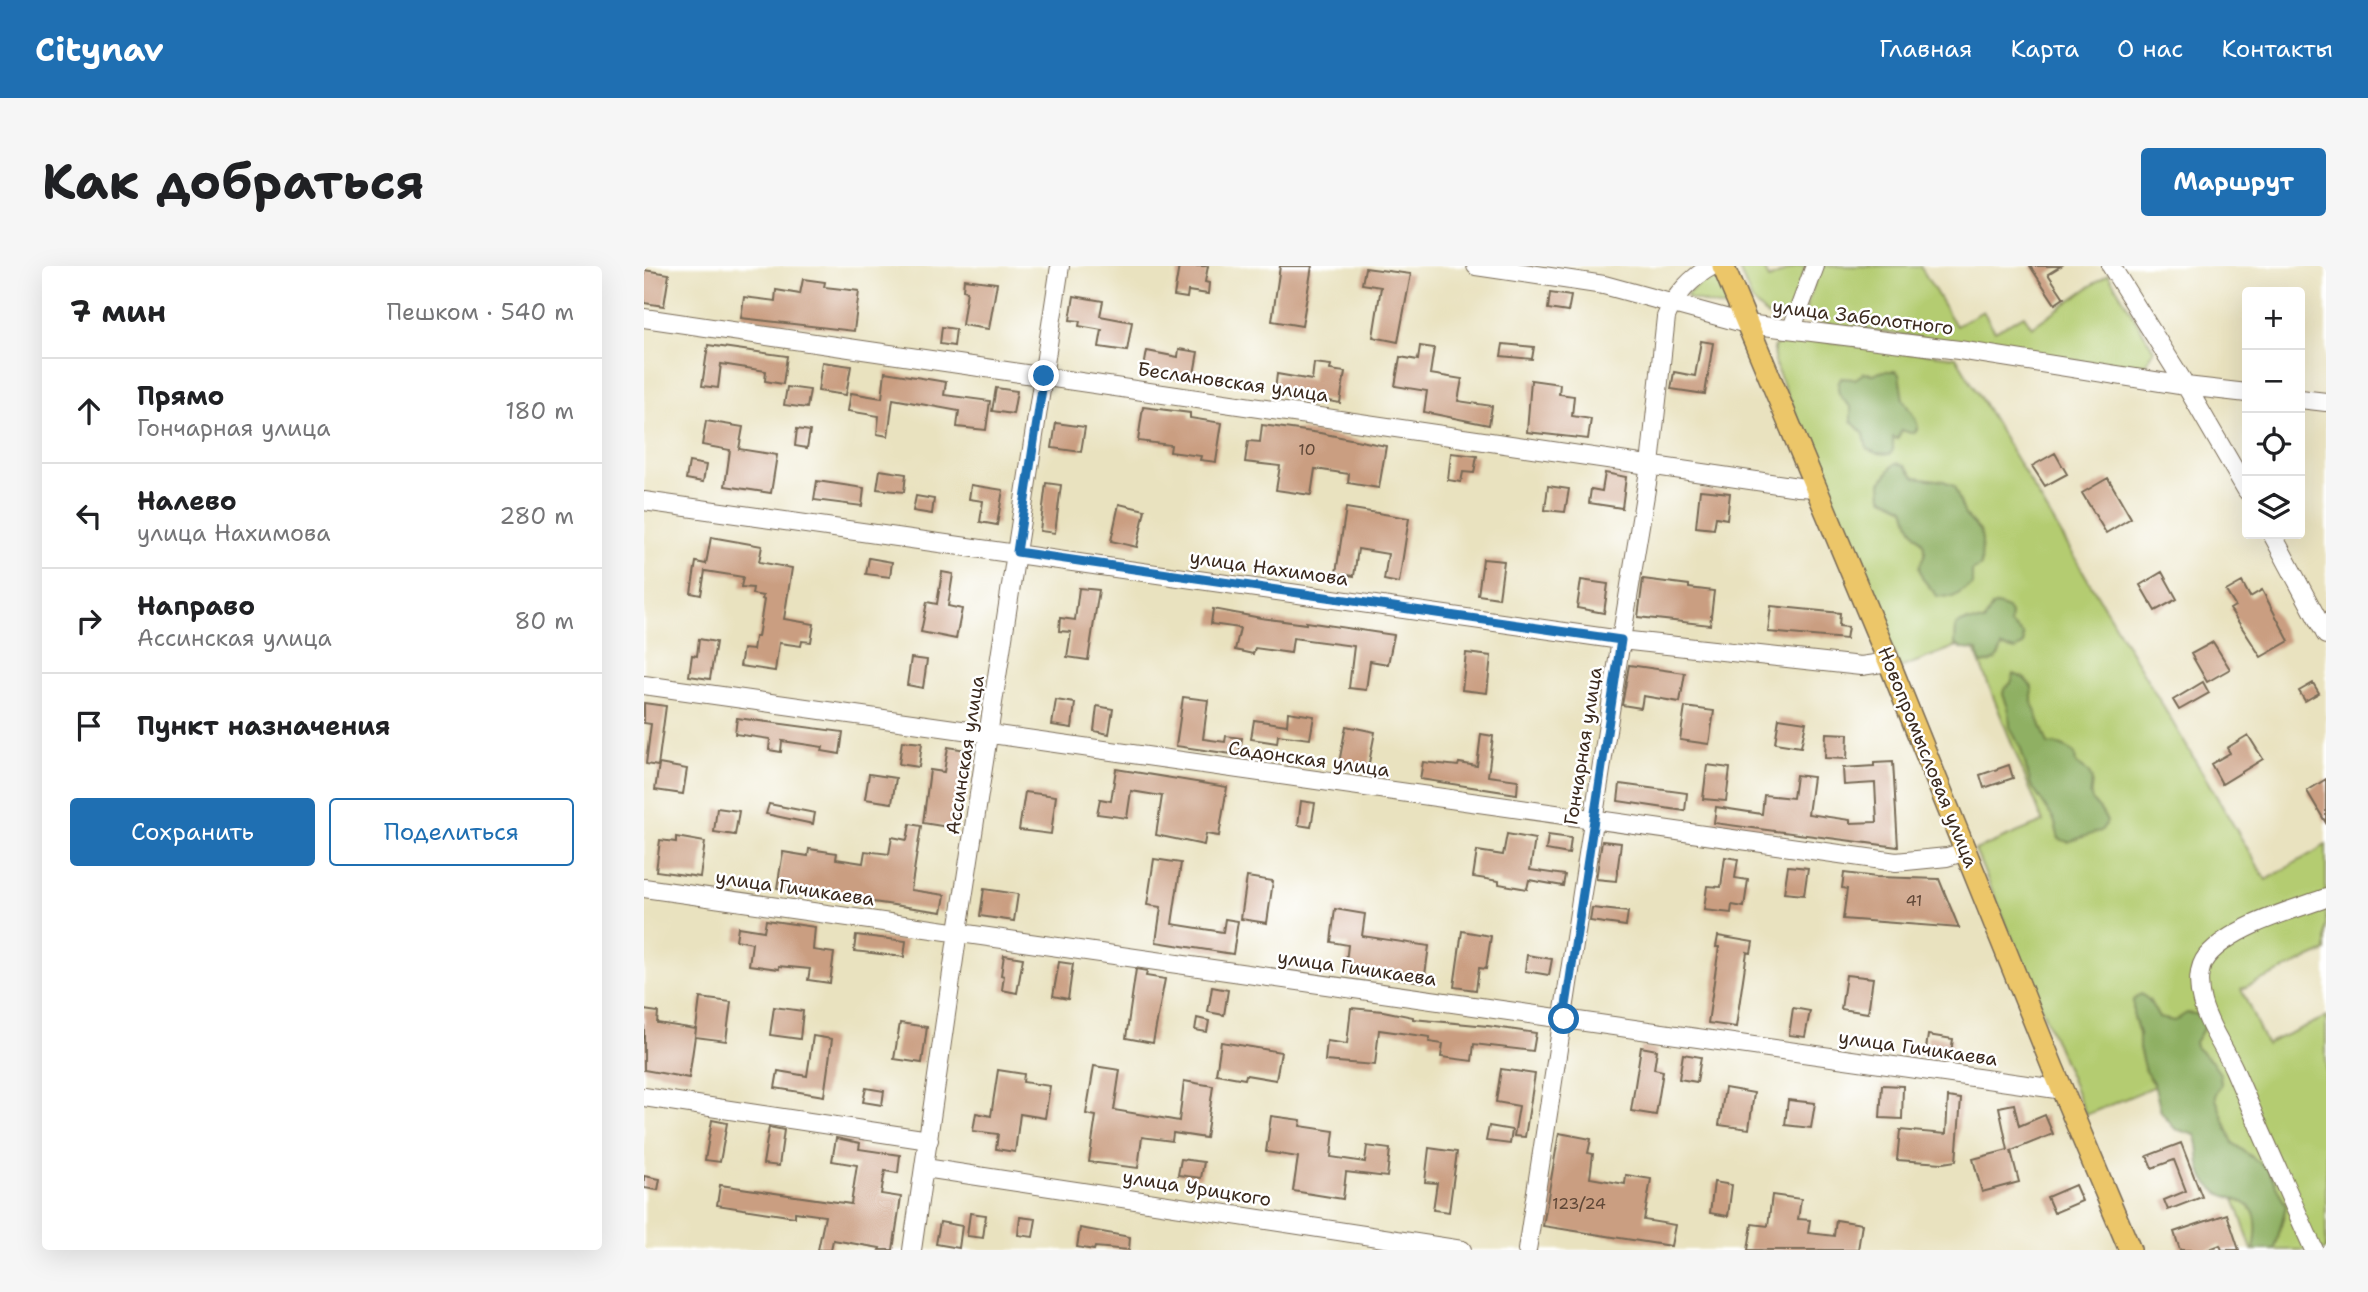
<!DOCTYPE html>
<html lang="ru">
<head>
<meta charset="utf-8">
<style>
  body { margin:0; font-family:"Shantell Sans",sans-serif; background:#f6f6f6; color:#202124 }
  .controls { position:absolute; right:21px; top:21px; display:grid; overflow:hidden; border-radius:7px; box-shadow:0 7px 28px #0002 }
  .controls button { width:63px; height:63px; display:grid; place-items:center; padding:0; border:0; border-bottom:2px solid #e0e0e0; background:#fff; color:#202124; font:35px sans-serif }
  .stop { position:absolute; width:21px; height:21px; margin:-16px; border:5px solid #1f6fb2; border-radius:50%; background:#fff }
  .stop.end { background:#1f6fb2; border-color:#fff; box-shadow:0 2px 7px #0008 }
  .list { margin:0; padding:0; list-style:none }
  h2 { display:flex; justify-content:space-between; align-items:center; height:91px; margin:0; padding:0 28px; font-size:30px }
  h2 small { font-size:23px; font-weight:400; color:#757577 }
  .list li { display:grid; grid-template-columns:46px 1fr auto; gap:21px; align-items:center; box-sizing:border-box; height:105px; padding:0 28px; border-top:2px solid #e0e0e0 }
  .list b { display:block; font-size:26px; white-space:nowrap }
  .list p { margin:0; font-size:23px; white-space:nowrap; color:#757577 }
  .list em { font-size:23px; font-style:normal; color:#757577 }
  .actions { display:flex; gap:14px; padding:21px 28px }
  .actions a { flex:1; padding:16px 0; border:2px solid #1f6fb2; border-radius:7px; text-align:center; font-size:24px; color:#1f6fb2 }
  .actions .main { background:#1f6fb2; color:#fff }
  .icon { flex:none; width:38px; height:38px; fill:none; stroke:currentColor; stroke-width:2; stroke-linecap:round; stroke-linejoin:round }
  .map { position:relative; flex:none; width:1682px; height:984px; overflow:hidden; border-radius:7px }
  header { display:flex; align-items:center; gap:42px; box-sizing:border-box; height:98px; padding:0 35px; background:#1f6fb2; color:#fff }
  header strong { font-size:33px }
  nav { display:flex; gap:38px; margin-inline-start:auto; font-size:24px }
  .intro { display:flex; align-items:center; justify-content:space-between; box-sizing:border-box; height:168px; padding:0 42px }
  h1 { margin:0; font-size:49px }
  .button { padding:18px 32px; border-radius:7px; background:#1f6fb2; color:#fff; font-size:24px; font-weight:700 }
  main { display:flex; gap:42px; padding:0 42px }
  aside { flex:1; background:#fff; border-radius:7px; box-shadow:0 7px 28px #0002 }
  .map>svg:first-child { display:block }
</style>
</head>
<body>
<header>
<strong>Citynav</strong>
<nav><a>Главная</a><a>Карта</a><a>О нас</a><a>Контакты</a></nav>
</header>
<div class="intro"><h1>Как добраться</h1><a class="button">Маршрут</a></div>
<main>
<aside>
<h2>7 мин<small>Пешком · 540 m</small></h2>
<ul class="list">
<li><svg class="icon" aria-label="ahead" viewBox="0 0 24 24"><path d="M12 20V5M6 11l6-6 6 6"/></svg><div><b>Прямо</b><p>Гончарная улица</p></div><em>180 m</em></li>
<li><svg class="icon" aria-label="left" viewBox="0 0 24 24"><path d="M17 20v-9H6M10 6l-5 5 5 5"/></svg><div><b>Налево</b><p>улица Нахимова</p></div><em>280 m</em></li>
<li><svg class="icon" aria-label="right" viewBox="0 0 24 24"><path d="M7 20v-9h11M14 6l5 5-5 5"/></svg><div><b>Направо</b><p>Ассинская улица</p></div><em>80 m</em></li>
<li><svg class="icon" aria-label="arrive" viewBox="0 0 24 24"><path d="M6 21V4h12l-3 4 3 4H6"/></svg><div><b>Пункт назначения</b></div></li>
</ul>
<div class="actions"><a class="main">Сохранить</a><a>Поделиться</a></div>
</aside>
<div class="map">
<svg width="1682" height="984" viewBox="0 0 1682 984">
  <rect width="100%" height="100%" fill="#fff"/>
  <filter id="ink" filterUnits="userSpaceOnUse"><feTurbulence type="fractalNoise" baseFrequency=".0143" numOctaves="2"/><feDisplacementMap in="SourceGraphic" scale="14" xChannelSelector="R" yChannelSelector="G"/><feConvolveMatrix kernelMatrix="1 2 1 2 8 2 1 2 1" color-interpolation-filters="sRGB"/></filter>
  <filter id="wash" filterUnits="userSpaceOnUse"><feTurbulence type="fractalNoise" baseFrequency=".00686" numOctaves="4" result="noise"/><feDisplacementMap in="SourceGraphic" scale="28" xChannelSelector="R" yChannelSelector="G"/><feGaussianBlur stdDeviation="1.57" result="paint"/><feColorMatrix in="noise" values="0 0 0 0 0 0 0 0 0 0 0 0 0 0 0 0 0 1.4 0 .05"/><feComposite in="paint" operator="in"/></filter>
  <g filter="url(#wash)">
    <rect width="100%" height="100%" fill="#e9e2bf"/>
    <!-- green -->
    <path fill="#b4cc71" stroke="#787b48" stroke-width="2" d="M1094,0H1119L1125,13L1153,0H1162C1158,11 1151,42 1141,48C1136,51 1129,50 1123,50L1108,35Z
      M1176,0H1276L1312,60L1339,45L1351,65L1380,49L1388,61L1464,8L1510,84L1501,100L1483,102L1185,58L1169,53L1161,45Z
      M1072,5L1086,41L1084,43L1044,32L1043,28Z
      M1140,70L1312,91L1622,614L1682,579V685L1597,723L1622,778L1682,751V984H1608L1594,943L1538,809L1442,849L1331,584L1399,556L1327,375L1256,402L1130,96V81Z"/>
    <!-- forest -->
    <path fill="#8fb063" stroke="#656d40" stroke-width="2" d="M1240,105H1251L1255,108L1259,134L1271,152L1274,161L1271,166L1266,167L1258,164L1253,173L1249,171V184L1246,188L1232,187L1223,183L1220,168L1207,155V141C1198,133 1189,125 1197,112L1211,113L1220,107L1230,108Z
      M1252,197L1261,199L1271,211L1300,215L1310,220L1321,249L1336,265L1338,274L1337,300L1328,305V319L1309,331L1293,330L1278,312L1275,301L1281,287L1279,277L1267,261L1261,242L1238,231L1237,216C1243,210 1245,201 1252,197Z
      M1353,339L1364,343L1367,348L1366,358L1379,368L1380,378L1372,384L1358,381C1354,394 1351,396 1337,398L1335,394L1334,384L1319,383L1311,378L1312,359L1322,355L1340,356L1348,340Z
      M1370,408L1380,412L1388,421V436L1404,478C1415,478 1422,480 1431,488L1432,498C1461,512 1439,523 1450,537C1457,545 1458,545 1463,556L1457,565L1424,576L1415,573L1410,554L1387,519L1377,483L1366,461L1365,445L1359,428L1360,423L1367,417Z
      M1497,728L1505,734L1515,752L1530,755L1543,747L1559,749C1564,759 1556,768 1551,776L1552,781L1568,796L1576,808L1577,819L1572,827V833L1589,877L1624,903L1642,940L1631,984H1610C1623,917 1582,947 1560,912C1552,899 1558,882 1551,869L1531,863L1517,846L1510,818L1501,805L1495,782V768L1489,748V734Z"/>
    <g id="blocks">
      <!-- building -->
      <path fill="#ca9e81" d="M535,0H564L561,16L565,17L564,28L544,25L543,32L530,30Z
        M636,0H668L658,60L628,55Z
        M1386,0H1417L1404,8L1420,32L1411,38Z
        M721,2L767,8L754,76L729,71L737,21L718,18Z
        M0,4L25,8L20,40L0,37Z
        M159,13L181,16L180,21L215,25L210,65L97,52L100,31L131,35L132,24L156,28Z
        M320,13L353,17L345,63L318,59L323,25L319,24Z
        M906,27L927,30L924,46L904,43Z
        M430,30L459,35L456,50L488,56L483,85L455,81L458,64L435,60L436,55L426,54Z
        M298,61L312,63L310,80L296,78Z
        M1057,75L1069,77L1061,128L1027,123L1030,106L1051,110Z
        M859,78L890,81L888,93L857,90Z
        M64,79L143,90L139,118L121,115L122,105L77,98L74,122L58,120Z
        M776,80L790,82L786,108L818,113L814,135L848,140L845,159L780,146L783,125L751,120L756,91L774,94Z
        M535,83L554,86L549,114L499,107L503,85L534,91Z
        M178,96L207,100L202,129L174,125Z
        M670,97L687,99L686,104L701,106L696,137L631,125L633,108L668,114Z
        M241,106L302,116L300,129L346,135L342,164L313,161L315,145L249,133L244,170L233,168L235,150L204,145L207,127L238,132Z
        M887,114L916,118L915,128L930,130L928,150L947,153L944,173L883,166Z
        M143,121L166,124L163,142L140,139Z
        M352,122L373,125L369,148L348,145Z
        M499,141L546,147V152L578,157L572,196L556,194L557,190L526,186L527,179L494,175Z
        M62,155L99,161L95,183L133,189L127,227L81,220L86,184L58,179Z
        M412,157L441,161L437,186L408,182Z
        M618,159L676,167L742,180L735,222L704,217L705,208L671,203L667,229L632,224L636,200L601,196L604,175L616,176Z
        M153,163L166,165L163,182L151,180Z
        M807,187L833,190L830,207L819,206L817,216L804,214Z
        M1411,187L1423,208L1401,220L1388,200Z
        M45,196L62,199L59,216L42,213Z
        M236,204L262,208L260,226L233,223Z
        M961,207L982,211L978,242L945,237L947,223L958,225Z
        M1464,212L1487,252L1462,267L1438,227Z
        M173,215L220,222L218,240L170,234Z
        M402,217L417,219L411,267L396,265Z
        M327,219L359,224L353,259L336,256L339,235L325,233Z
        M904,220L925,223L921,246L901,244Z
        M1056,224L1086,227L1083,253L1072,251L1070,263L1052,261Z
        M272,230L290,233L288,248L269,245Z
        M475,238L501,244L493,281L467,275Z
        M702,242L765,252L755,317L740,314L744,288L714,283L710,310L692,307Z
        M67,271L118,280L115,296L148,302L140,353L170,358L167,376L158,375L157,380L135,377L131,405L96,400L99,383L109,384L111,371H114L120,334L118,333L119,330L108,328L109,322L97,321L99,311L61,305L57,329L47,327L52,296L62,298Z
        M225,292L248,296L246,311L222,308Z
        M839,293L860,295L855,332L834,329Z
        M298,306L309,308L304,340L318,343L312,373L277,366L283,336L293,338Z
        M1518,306L1533,333L1511,345L1496,319Z
        M999,313L1045,319V322L1070,325L1066,359L994,351Z
        M937,314L964,318L960,347L933,342Z
        M1598,316L1606,331L1618,324L1645,375L1617,391L1586,343L1591,340L1582,325Z
        M435,322L455,324L444,394L423,391L427,366L415,365L416,352L431,354Z
        M1127,340L1196,347L1195,360L1204,361L1202,373L1124,366Z
        M569,343L617,352L662,358V356L750,369L744,398L726,395L722,424L705,422L710,380L649,372L647,387L611,382L609,388L591,384L596,362L567,358Z
        M55,373L72,376L66,413L45,410L48,389L53,390Z
        M1569,376L1586,403L1563,416L1547,388Z
        M822,387L847,390L843,427L818,424Z
        M267,392L283,394L279,422L263,419Z
        M985,399L1041,407L1036,436L999,430L997,442L978,439Z
        M1559,416L1565,427L1535,444L1529,434Z
        M1669,417L1675,427L1661,435L1655,425Z
        M539,431L564,434L559,473L581,476L582,470L598,472L595,489L532,480Z
        M412,434L431,437L428,462L408,459Z
        M0,437L22,440L14,500L2,498L7,458L0,457Z
        M453,440L469,443L465,468L450,465Z
        M1041,441L1070,445L1065,478L1036,474Z
        M644,446L670,450L666,473L634,469L633,477L607,473L610,454L643,459Z
        M93,452L199,466L196,488L178,485L179,481L138,475L137,486L125,484L126,473L91,468Z
        M1135,452L1162,456L1157,481L1131,477Z
        M702,460L731,466L724,502L695,497Z
        M1182,467L1204,468L1203,493L1181,492Z
        M837,468L849,470L844,510L874,514L873,528L776,513L779,496L814,500L815,497L833,500Z
        M1604,469L1619,493L1578,518L1567,498L1586,487L1583,482Z
        M258,475L278,477L275,501L255,498Z
        M304,481L322,484L310,562L279,557L286,504L300,506Z
        M1249,496L1254,581L1070,557L1072,541L1118,548L1120,529L1149,532L1152,509L1169,511L1164,548L1206,554V557L1233,556L1231,517L1200,519L1199,502L1230,500V497Z
        M15,498L43,503L39,528L11,524Z
        M1063,499L1086,502L1082,535L1059,533Z
        M1365,499L1369,512L1340,522L1336,509Z
        M472,503L583,521L575,570L562,568L560,579L512,569L518,530L487,525L483,552L453,548L456,533L467,535Z
        M225,508L252,512L248,537L221,533Z
        M1682,513V557L1663,525Z
        M976,518L1043,527L1041,545L974,535Z
        M381,526L412,530L407,568L375,564Z
        M657,535L671,537L667,561L654,559Z
        M125,538L171,547L169,558L122,548Z
        M73,542L95,545L91,569L70,566Z
        M266,558L277,560L267,624L301,629L298,646L133,622L139,586L164,590L165,583L193,587L192,593L219,597L221,585L245,588L248,571L263,574Z
        M863,568L891,573L886,604L921,609L919,620L885,614L883,623L855,618V615L829,611L833,585L859,589Z
        M904,569L927,572L925,588L902,584Z
        M32,571L61,576L56,611L12,605L16,574L32,576Z
        M958,575L977,577L972,615L952,613Z
        M1081,591L1094,593L1091,612L1104,614L1100,641L1088,639L1087,647L1060,644L1063,620L1077,621Z
        M510,593L537,597L528,658L579,666L581,653L594,655L589,688L512,676L517,641L503,639Z
        M1144,600L1164,602L1160,629L1140,627Z
        M1200,607L1232,611L1295,613L1315,662L1199,653L1203,623L1198,622Z
        M603,611L629,615L623,657L597,653Z
        M340,623L374,628L370,655L336,650Z
        M948,642L984,646L982,660L946,655Z
        M691,643L721,648L718,670L785,680L780,716L701,705L704,679L687,676Z
        M122,654L171,661L169,684L190,687L186,717L164,714L166,703L135,700V703L105,699L108,677L92,674L94,661L120,665Z
        M818,665L847,670L842,703L835,702L832,724L810,721Z
        M212,669L262,675L260,691L210,685Z
        M1074,670L1109,676L1107,687L1103,686L1092,761L1064,757L1075,681H1072Z
        M360,689L379,692L373,727L358,724L360,710L357,709Z
        M883,689L908,693L905,709L881,705Z
        M415,696L429,698L424,733L409,730Z
        M492,703L503,705L502,710L521,713L509,777L482,772Z
        M1202,709L1229,712L1224,747L1197,743Z
        M568,721L584,724L580,749L564,746Z
        M56,732L87,736L82,775L51,771Z
        M130,741L159,745L156,773L126,769Z
        M707,742L739,745L769,751V753L844,760L892,767L889,785L830,778L828,795L797,791L799,778L785,776L786,771L735,764L731,799L681,795L683,775L703,778Z
        M1149,742L1166,745L1161,771L1145,769Z
        M0,744L14,746L13,757L52,763L45,812L0,804Z
        M553,752L565,755L563,766L551,764Z
        M256,757L283,761L278,797L250,793Z
        M1284,769L1309,773L1306,793L1281,790Z
        M169,770L188,773L180,830L131,822L134,805L163,810Z
        M577,776L637,786L632,814L602,809L601,813L572,808Z
        M997,781L1013,784L1010,803L1019,805L1012,849L987,845Z
        M1039,788L1057,791L1053,816L1035,813Z
        M450,800L476,804L470,844L512,851L535,855L540,815L569,820L562,872L529,867L528,875L498,871L494,902L445,896L452,850L442,848Z
        M857,803L891,808L881,871L870,870L875,840L852,836Z
        M354,804L380,808L379,816L406,820L401,852L376,848L371,886L352,883L354,868L329,865L332,847L347,850Z
        M1238,819L1259,820L1258,853L1236,852Z
        M222,822L240,825L238,839L219,836Z
        M1081,822L1110,827L1105,863L1075,859Z
        M1304,831L1317,833L1312,895L1299,897L1253,894L1256,864L1302,868Z
        M1144,834L1171,837L1167,862L1141,859Z
        M1370,838L1375,860L1401,849L1409,868L1367,885L1375,916L1338,926L1329,893L1364,884L1355,841Z
        M627,850L657,854L656,860L690,865L687,891L721,896L723,880L746,883L743,911L702,906L699,933L649,925L654,891L622,886Z
        M68,854L83,857L76,896L61,894Z
        M845,860L868,864L866,878L842,875Z
        M125,861L140,864L135,900L119,898Z
        M915,867L947,873L944,887L949,888L946,912L981,918L982,909L1007,913L1000,954L1031,959L1027,980L899,960Z
        M192,872L216,877L215,883L256,889L254,907L241,905L237,928L257,931L249,984H235L236,982L189,974L187,984H174L181,950L151,946V951L73,939L76,919L207,938L213,899L188,895Z
        M1537,877L1558,931L1524,944L1520,934L1542,925L1530,894L1508,902L1503,890Z
        M785,882L813,886L805,946L789,944L793,917L781,916Z
        M537,893L560,896L557,912L534,909Z
        M0,910L16,913L14,924L0,922Z
        M1070,916L1088,919L1084,950L1066,947Z
        M1431,919L1438,935L1410,947L1403,931Z
        M1128,929L1157,933L1154,953L1166,954L1164,967L1190,970L1192,954L1218,958L1214,984H1104L1108,958L1124,960Z
        M326,947L342,949L339,972L323,970Z
        M1583,948L1595,984H1578L1576,979L1563,984H1536L1530,966Z
        M376,951L392,953L389,971L374,969Z
        M296,956L318,960L315,982L292,978Z
        M436,962L486,971L485,984L451,981L450,984L433,981Z"/>
    </g>
  </g>
  <g filter="url(#ink)">
    <use href="#blocks" fill-opacity="0" stroke="#786a56" stroke-width="2"/>
    <g fill="none" stroke-linecap="round" stroke-linejoin="round">
      <defs>
        <path id="minor" d="M832,0L960,19L1103,58L1315,84L1542,120L1603,127
          M1467,0L1542,120L1603,225
          M0,52L1154,221L1173,222
          M1148,62L1171,0
          M1656,133L1682,136
          M0,235L977,374L1217,400L1245,396
          M1628,268L1682,369
          M0,419L1252,596L1303,591L1323,585
          M0,622L1419,824
          M0,831L285,874
          M281,902L818,984
          M268,984L314,665L416,0
          M883,984L977,374L1006,199L1022,51C1030,30 1048,11 1068,0
          M1670,984C1643,924 1616,864 1590,803C1580,781 1564,760 1558,736C1554,721 1553,702 1563,690C1589,660 1645,645 1682,632"/>
        <path id="major" d="M1079,0L1245,396L1409,802L1486,984"/>
      </defs>
      <!-- minor casing -->
      <use href="#minor" stroke="#786a56" stroke-width="20"/>
      <!-- major casing -->
      <use href="#major" stroke="#786a56" stroke-width="24"/>
      <!-- minor -->
      <use href="#minor" stroke="#fff" stroke-width="18"/>
      <!-- major -->
      <use href="#major" stroke="#ecc669" stroke-width="21"/>
    </g>
  </g>
  <g fill="none" stroke-linecap="round" stroke-linejoin="round" filter="url(#ink)">
    <!-- route -->
    <path stroke="#1f6fb2" stroke-width="9" d="M400,110L373,286L977,374L920,753"/>
  </g>
  <g text-anchor="middle" dominant-baseline="central" stroke-width="5" stroke-linejoin="round" paint-order="stroke">
    <!-- number labels -->
    <g font-size="16" fill="#5f4737">
      <text x="663" y="183">10</text>
      <text x="1270" y="634">41</text>
      <text x="935" y="937">123/24</text>
    </g>
    <!-- street labels -->
    <g font-size="19" fill="#3b2a1e" stroke="#fff">
      <text transform="translate(1219 51) rotate(7)">улица Заболотного</text>
      <text transform="translate(589 116) rotate(8)">Беслановская улица</text>
      <text transform="translate(625 302) rotate(8)">улица Нахимова</text>
      <text transform="translate(939 480) rotate(-81)">Гончарная улица</text>
      <text transform="translate(321 489) rotate(-81)">Ассинская улица</text>
      <text transform="translate(1284 491) rotate(68)">Новопромысловая улица</text>
      <text transform="translate(665 493) rotate(8)">Садонская улица</text>
      <text transform="translate(151 622) rotate(8)">улица Гичикаева</text>
      <text transform="translate(713 702) rotate(8)">улица Гичикаева</text>
      <text transform="translate(1274 782) rotate(8)">улица Гичикаева</text>
      <text transform="translate(553 922) rotate(9)">улица Урицкого</text>
    </g>
  </g>
</svg>
<div class="controls">
<button>+</button>
<button>−</button>
<button><svg class="icon" aria-label="locate" viewBox="0 0 24 24"><circle cx="12" cy="12" r="6"/><path d="M12 2v4M12 18v4M2 12h4M18 12h4"/></svg></button>
<button><svg class="icon" aria-label="layers" viewBox="0 0 24 24"><path d="M12 4l9 5-9 5-9-5zM3 14l9 5 9-5"/></svg></button>
</div>
<div class="stop" style="left:920px;top:753px"></div>
<div class="stop end" style="left:400px;top:110px"></div>
</div>
</main>
</body>
</html>
